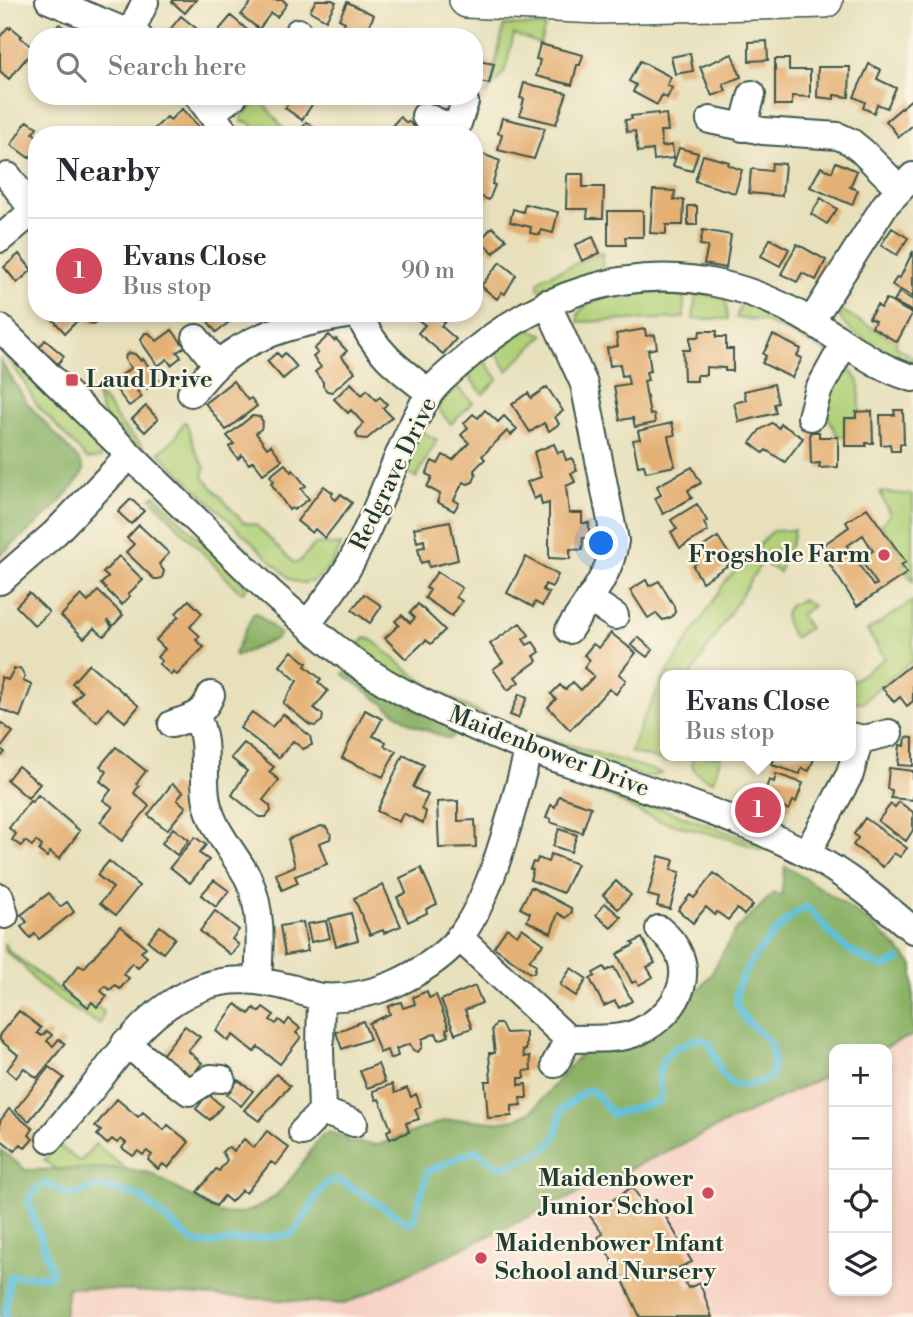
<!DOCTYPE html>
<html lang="en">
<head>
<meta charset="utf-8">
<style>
  body { margin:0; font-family:"Libre Bodoni",serif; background:#f7f7f7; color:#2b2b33 }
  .controls { position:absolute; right:21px; bottom:21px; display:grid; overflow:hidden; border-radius:14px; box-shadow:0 4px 10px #0003 }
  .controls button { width:63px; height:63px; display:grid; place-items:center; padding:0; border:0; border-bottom:2px solid #e1e1e2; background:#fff; color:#2b2b33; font:35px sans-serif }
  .you { position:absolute; left:602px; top:544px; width:24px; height:24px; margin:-18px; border:5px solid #fff; border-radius:50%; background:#1a73e8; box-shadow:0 0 0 10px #1a73e833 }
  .badge { display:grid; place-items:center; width:46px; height:46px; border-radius:50%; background:#d1495b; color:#fff; font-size:23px; font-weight:700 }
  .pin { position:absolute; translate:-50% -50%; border:4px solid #fff; box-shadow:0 2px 7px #0006 }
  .popup { position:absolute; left:660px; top:670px; width:196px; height:91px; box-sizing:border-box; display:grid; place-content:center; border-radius:14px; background:#fff; filter:drop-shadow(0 2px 5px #0005); font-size:23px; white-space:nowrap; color:#7c7c81 }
  .popup b { font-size:26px; color:#2b2b33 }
  .popup::after { content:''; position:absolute; left:50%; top:100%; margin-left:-14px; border:14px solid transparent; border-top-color:#fff }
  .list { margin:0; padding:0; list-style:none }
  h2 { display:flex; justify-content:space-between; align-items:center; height:91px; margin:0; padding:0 28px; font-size:30px }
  h2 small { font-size:23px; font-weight:400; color:#7c7c81 }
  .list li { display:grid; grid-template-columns:46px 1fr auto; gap:21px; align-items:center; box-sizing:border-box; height:105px; padding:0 28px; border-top:2px solid #e1e1e2 }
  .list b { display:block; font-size:26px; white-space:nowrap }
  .list p { margin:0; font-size:23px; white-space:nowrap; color:#7c7c81 }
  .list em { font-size:23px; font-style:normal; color:#7c7c81 }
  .icon { flex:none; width:38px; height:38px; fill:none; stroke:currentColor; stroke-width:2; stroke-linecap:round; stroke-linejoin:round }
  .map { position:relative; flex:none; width:913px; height:1317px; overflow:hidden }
  .search { position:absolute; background:#fff; box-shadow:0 4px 10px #0003; left:28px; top:28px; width:455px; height:77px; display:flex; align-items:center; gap:18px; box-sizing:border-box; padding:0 24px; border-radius:28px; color:#7c7c81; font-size:26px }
  .panel { position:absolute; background:#fff; box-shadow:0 4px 10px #0003; left:28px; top:126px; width:455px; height:196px; border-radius:28px }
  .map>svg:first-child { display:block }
</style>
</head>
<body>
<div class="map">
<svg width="913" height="1317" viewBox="0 0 913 1317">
  <rect width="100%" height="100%" fill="#fcf5e5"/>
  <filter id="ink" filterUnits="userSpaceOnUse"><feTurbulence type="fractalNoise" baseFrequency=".0143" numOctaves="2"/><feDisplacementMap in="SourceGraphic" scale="14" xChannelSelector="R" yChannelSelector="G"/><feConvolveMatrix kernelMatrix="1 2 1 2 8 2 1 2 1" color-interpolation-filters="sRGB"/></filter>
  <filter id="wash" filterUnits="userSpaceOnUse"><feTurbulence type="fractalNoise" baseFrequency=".00686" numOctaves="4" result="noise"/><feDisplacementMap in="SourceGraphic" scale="28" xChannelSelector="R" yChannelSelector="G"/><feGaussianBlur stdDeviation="1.57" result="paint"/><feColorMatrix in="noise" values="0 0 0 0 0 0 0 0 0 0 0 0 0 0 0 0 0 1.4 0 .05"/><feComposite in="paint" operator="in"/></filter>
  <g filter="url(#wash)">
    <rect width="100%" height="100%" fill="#e7e0bb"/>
    <!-- built -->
    <path fill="#f6d2c4" d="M913,1035V1317H64L67,1287L346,1304L834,1072V1291H887V1049H882Z"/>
    <!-- green -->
    <path fill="#b1d078" stroke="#688656" stroke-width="2" d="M504,25L545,26L540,44L514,34L505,71L485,96L490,89Z
      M261,100L286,132L283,135H260L249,122H242L241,116Z
      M600,253L603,254L602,270L538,289V282L544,277Z
      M684,290V318L578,322V314C598,286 652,291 684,290Z
      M847,292L851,294L841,310L897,342L895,346L913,357V363C896,356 840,333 839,313C839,305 843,299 847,292Z
      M696,293L726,298L728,319H693Z
      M742,302L773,313L833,347L829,352L764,321L736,318Z
      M528,329L544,335L507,371L494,348Z
      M0,342L100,443L101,458L87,459L36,404L23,380L0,350Z
      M482,358L498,379L483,394L466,373Z
      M846,365L859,381L860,412H856V418H845V436L838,437L823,406L836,388L840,369Z
      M455,385L473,402L451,424L437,408Z
      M96,394L107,404L123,427L276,578L273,581L103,415Z
      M184,422H186L196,452L205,467L203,477L243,522L256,525L294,563L299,562L315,544L341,545C332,566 315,593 290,579L159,453L175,438Z
      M422,432L437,440L416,478L403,469Z
      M880,492L913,495V582L901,565L905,562L881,524L890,515Z
      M155,495L247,587L243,592L236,588L151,498Z
      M794,530L792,541L779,572L762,562L691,675H666L725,582L772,531Z
      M803,600L813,606L800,615L809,628L794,638C787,626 780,617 790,605Z
      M913,601V660L871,694L864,702H851V682L885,658L867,631Z
      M365,638L371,639C393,657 415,678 440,692C511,733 585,748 662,773L652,776H642L517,734L401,678L356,649Z
      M665,676V756H673L667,762L630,752L642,721Z
      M692,756H721L713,781C699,776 690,772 692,756Z
      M593,784L766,846L761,850C727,835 691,831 656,819C633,812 615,797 592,788Z
      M4,943L10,952L85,1010L92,1002L104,1012L100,1024L81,1014L38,985L23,966L5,951Z
      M57,1144L80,1162L95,1144L126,1169L58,1171L44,1160Z"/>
    <!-- forest -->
    <path fill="#8cb268" stroke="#56784e" stroke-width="2" d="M0,360L28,404L79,460L84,470C68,501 27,532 0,555Z
      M257,613L280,634L276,639L236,656L234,654L253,614Z
      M347,670L453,730V736L449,739L411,724L343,674Z
      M785,866C831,894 878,923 913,965V1035L882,1049H834V1072L345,1304L68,1287L64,1317H0L1,1150L26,1170L114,1168L150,1173L219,1213C273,1220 294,1173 321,1136L329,1132L345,1137L348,1142L378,1145L443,1121L464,1119L494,1122L515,1119L532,1111L580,1054L676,1018L710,976L735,931L774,893L781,896Z"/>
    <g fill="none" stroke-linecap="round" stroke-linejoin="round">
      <!-- stream -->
      <path stroke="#5dc0db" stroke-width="7" d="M5,1317L10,1276H51L52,1271L28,1201L30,1196L43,1183L72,1195L96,1187L138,1195L193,1242L205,1244L291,1235C305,1223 317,1189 328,1182C330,1181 339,1180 340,1180L409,1223L413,1221L428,1171L475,1150L500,1167C512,1165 544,1152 552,1143C558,1136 559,1120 561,1110L584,1092L590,1090L596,1094L612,1114L654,1103L661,1099C661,1089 658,1078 660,1069C662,1052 685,1043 699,1038L710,1044L721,1072L733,1085H753L771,1077C783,1028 745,1036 737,1002C730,977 784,918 805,907C817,913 822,925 832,935C845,950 867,962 885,967L899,960"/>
    </g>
    <g id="blocks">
      <!-- building -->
      <path fill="#e4b074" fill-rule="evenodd" d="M173,0H196L185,13L172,2Z
        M253,0H283L287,4L277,17L271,13L259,29L241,15Z
        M316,0H332L336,2L326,20L310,11Z
        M347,2L374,15L368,28L376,32L374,37H338L345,22L339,19Z
        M181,16L197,29L191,37H175L169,31Z
        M231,16L244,27L255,37H213Z
        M59,24L69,31L71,29L80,37H49Z
        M8,27L10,29L11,27L22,36L20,37L34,49L9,79L0,71V37Z
        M767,41L768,60L749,61V42Z
        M540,44L583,55L580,65H577L572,85L536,76L540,60L536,59Z
        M690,53L693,71L675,74L671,57Z
        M732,54L741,77L723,84L726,91L712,96L700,67Z
        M775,59H789V70H810V97L792,96V105H775Z
        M474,60L494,64L489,84L476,81L474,86Z
        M640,61L671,77L667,85L672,88L667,98L662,95L657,105L633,92L636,85L629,81Z
        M869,64L881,70L877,79L896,88L887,108L877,104L874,113L863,108L865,102L854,97Z
        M818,67H850L849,97L834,95V99L817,97Z
        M524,83L567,93L556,124L520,115L524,99L520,98Z
        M294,96H304L313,103L302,120L285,108Z
        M913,98V125L899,137L886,121Z
        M182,109L205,133L159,135L154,129L167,117L170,120Z
        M658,113V115L666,114L668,131H660L662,147L672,145L674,158L654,160L653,150L638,152L635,131L627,132L625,120L632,119L631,116Z
        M400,117L407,123L408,121L424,135H398L390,128Z
        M502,118L545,128L534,159L498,150L502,134L498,133Z
        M27,121L37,127L33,133L37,136V160L30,156L29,158L11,145Z
        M306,122L326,135H298Z
        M679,148L698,153L692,171L673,166Z
        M483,154L500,161L492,184L495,185L489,200L474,194V169Z
        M703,155L729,162L728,165L742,170L735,193L695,181Z
        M836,162L857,171L850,187L858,190L852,205L810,187L821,167L832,172Z
        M772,163L785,164L782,196L749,193L751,169L771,171Z
        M567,174H583V187H604L603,218H587L588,209H566Z
        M653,190L675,191L674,200H684L683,225H666V234L650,233Z
        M821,198L837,209L827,224L811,214Z
        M525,204L558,212L553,233L541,230L540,235L530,233L531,227L510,222L513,209L523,212Z
        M688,206H697V225H688Z
        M608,211H643V237H625L626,245H608Z
        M492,227L506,239L494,253L480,241Z
        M892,228L908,238L897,255L881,245Z
        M703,230L731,235L726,268L704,264L708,246L700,245Z
        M593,237L600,253L582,261L575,245Z
        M770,239L789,249L780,266L761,256Z
        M797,244L826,260L816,280L802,273L797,282L781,274Z
        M913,251V297L892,285L897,277L900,278Z
        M19,254L32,270L17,283L4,267Z
        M500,262L516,275L505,294L502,292L497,299L481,286Z
        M899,292L913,300V312L894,302Z
        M886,299L912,314L897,342L872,327L875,321L869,318L877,305L881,308Z
        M47,313H97L98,320L94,324L89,323L82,316L65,333Z
        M207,313H241L216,332L204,316Z
        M421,313H443L448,318L441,326L456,339L443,354L418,333L425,325L417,319Z
        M645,329L646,336L655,335L657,348L648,350L651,371L646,372L648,380L644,381L650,415L654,414L655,423L635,427L633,418L620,420L614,386L629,384L627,375L622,376L620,364L610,366L607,348L618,346L616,334Z
        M172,330L185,347L177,352L181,357L171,365L167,359L158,366L142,343L141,339L145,333H149L157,341Z
        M700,331H717L716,337H726V349H733V371H725V368L706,367V375H697V381H684L683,350H690V337H699Z
        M329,335L334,341L336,339L347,351L341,356L355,372L332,392L327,391L323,386V382L315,372L321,367L313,357L318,353L314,349Z
        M773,335L801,349L797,356L802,358L792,378L762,363L766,356L763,354Z
        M45,340L64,356L58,364L39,348Z
        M130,353L135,354L141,361L143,359L159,380L147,389L144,386L137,391L142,397L129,406L111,383L131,368L125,360L126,355Z
        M277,353L281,357L285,353L297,367L283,379L267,361Z
        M233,381L248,400L251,398L257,406L226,430L205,403Z
        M351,383L362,395L367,390L376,400L380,397L387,404L383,408L392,417L367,439L358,438L356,433L363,423L351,410L348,413L334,399Z
        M774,384L778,403L774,404L776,413L739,422L734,403L746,400L744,391Z
        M547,387L563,411L555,417L559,424L549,431L544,423L530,432L512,404L528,393L531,398Z
        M146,406L158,419L145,432L132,419Z
        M485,410L498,422L504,416L517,429L511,435L507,431L482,456L485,459L474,470L476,475L473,482L468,484L463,482L454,500L459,503L454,511L437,502L440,494L427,487L432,477L426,474L432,461L438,464L443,455L453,460L469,443L461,435L468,428L464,423L473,414L478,418Z
        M894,410H903L904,444H900V451H891L890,444L881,445L880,415H895Z
        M872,411L873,443H866V446H845V418H856V412Z
        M252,416L260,417L263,422L261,429L256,433L267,448L271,445L282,460L263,474L253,461L249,464L242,455L238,459L229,447L234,444L227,436Z
        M672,423L675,435L668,436L675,466L646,472L644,465L638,466L633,440L640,439L638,431Z
        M772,423L779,428L781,424L803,438L785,462L766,450L763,453L750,443L760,430Z
        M810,432H819V437H838V467L819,468L820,463L811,464Z
        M554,444L558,453L563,451L566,460L572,458L577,471L571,473L575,482L566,486L569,513H582V523H589V538H583L582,550L570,549V559L549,558V503L542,505L540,496L534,499L527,482L541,477L534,452Z
        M285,464L291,472L293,470L306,486L301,489L309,499L294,510L292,508L289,510L271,483L274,481L270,476Z
        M692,467L701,483L688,490L692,498L663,514L655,498L661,495L657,486Z
        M324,486L333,493L331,496L336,500L341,494L352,503L325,538L315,529L312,533L297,521Z
        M131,499L144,511L131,524L118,512Z
        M697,504L707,521L704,523L708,531L680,548L671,532L677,529L671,520Z
        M867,508L906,562L901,565L907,573L857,606L819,548L849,527L846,522ZM863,535L873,551L860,559L877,584L873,586L847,546Z
        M450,521L458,560L429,567L428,561L421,563L418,548L425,547L424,540L417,542L414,528Z
        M139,525L169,553L159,564L164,571L162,578L158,579H154L126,552L134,544L127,538Z
        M718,537L729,554L725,556L730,564L702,582L693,566L698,562L693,553Z
        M119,556L143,580L128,594L130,596L122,605L101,584L108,577L103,573Z
        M526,557L558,575L552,587L545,584L543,590L549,593L542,606L535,602L533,607L507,593Z
        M437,572L462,588L456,597L462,601L452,616L425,598L430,590L426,588Z
        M646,580L649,586L659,581L674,606L675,612L672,617L663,620L656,613L648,618L630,590Z
        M98,591L123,615L113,626L107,620L112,627L104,636L94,628L84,638L61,616L81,595L88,602Z
        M29,593L49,612L35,626L16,606Z
        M364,594L382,606L370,623L352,610Z
        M189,600L202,613L190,627L200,636L196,640L204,647L177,675L173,672L171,675L159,664L162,661L157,657L165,649L156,640L179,616L176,613Z
        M418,604L445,630L431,644L426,640L406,659L385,638L399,625L395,621L402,615L410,623L415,618L410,613Z
        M520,623L529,635L523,639L527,645L533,642L540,652L534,656L537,661L515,677L519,682L508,690L493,669L503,662L490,644Z
        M611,633L636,653L619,674L626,680L616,694L609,689L570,730L548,707L556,699L551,694L560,685L565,690L573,682L581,690L594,676L584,668L590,660L584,655L593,644L599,648Z
        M638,637L653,650L647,657L631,645Z
        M292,651L307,663L305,666L321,679L318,682L328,691L314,708L323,715L322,721L315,726L310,725L283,703L297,681L280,666Z
        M913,663V701L907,706L900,697L894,702L882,688Z
        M89,664L139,706L125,722L108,708L97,722L73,702L82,692L72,683Z
        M20,668L25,676L23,681L32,685L20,717L0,709L1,677L8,680L14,669Z
        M519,694L527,698L518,718L510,715Z
        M365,710L382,719L373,736L386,742L384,746L396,751L383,777L342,758Z
        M252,712L272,727L283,714L310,736L312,745L303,749L293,741L279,758L240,728Z
        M0,722L13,732L0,749L5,752L0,758Z
        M906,737L913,738V766L898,765L900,745L905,746Z
        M244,743L274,767L269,772L279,780L263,800L270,806L271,811L266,817H259L232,795L247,771L231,758Z
        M116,747L146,771L136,784L139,786L134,793L149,806L122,841L100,822L113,807L103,800L111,790L100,781L107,772L100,766Z
        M403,755L424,765L413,787L428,795L421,809L426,812L423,823L403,813L399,822L377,811Z
        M775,756H815L809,771L802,768L800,774L772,765Z
        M18,766L40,784L28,798L7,780Z
        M889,768L913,771V800L891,798L892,790L887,789Z
        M776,774L803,783L796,802L793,801L789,810L762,800L769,780L774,782Z
        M172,784L183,792L177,800L186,807L167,830L148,815Z
        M38,795L80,831L59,859L50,852L47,857L39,851L42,846L36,841L32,846L25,841L21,846L12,840L16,834L9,828L30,801L32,802Z
        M559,796L591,807L582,833L550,822L551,819L546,818L551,805L555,807Z
        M458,801V821L475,820L476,847L439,848L437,802Z
        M899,802L913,812V830L906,841L878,821L891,804L895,807Z
        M865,818L907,848L900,857L894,853L883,867L853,845L858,838L854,834Z
        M321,826L326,827L331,834L330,839L319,843L327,864L295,876L298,883L282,890L276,874L295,866L288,839Z
        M173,828L189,840L177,855L162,843Z
        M559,829L577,835L571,852L553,846Z
        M195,837L206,845L199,853L209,860L190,883L170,867Z
        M551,854L577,864L563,893L530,880L533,870L530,869L533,862L536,863L538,858L548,862Z
        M659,856L674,860L671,870L680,872L670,909L657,906L659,898L648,895Z
        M109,861L139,886L116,915L100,903L113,888L97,875Z
        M421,868L437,904L426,909L427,913L408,922L397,897L406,893L400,878Z
        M714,873L753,905L744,915L737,909L728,920L717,912L715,915L706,907L693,923L678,910L690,895L694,898Z
        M214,880L229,891L216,907L201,895Z
        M616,881L631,895L618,909L603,895Z
        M383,885L401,926L384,933L383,930L370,935L354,898Z
        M531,887L571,908L572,912L566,918L558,913L551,933L527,921L530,913L520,908Z
        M49,893L60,907L67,902L74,912L39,939L35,934L30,938L21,927L27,922L21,915Z
        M605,903L621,917L611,928L596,915Z
        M215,911L239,930L232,939L239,945L231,955L200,931Z
        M351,913L358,940L336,946L329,919Z
        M326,921L330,938L311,942L307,924Z
        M303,922L308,951L285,955L280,926Z
        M120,926L146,947L141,952L147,957L138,968L132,963L127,969L123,974L129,978L120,989L115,985L110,990L105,986L101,991L107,996L97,1007L92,1002L88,1007L62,986L79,965L84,968Z
        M160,926L175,938L163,953L148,941Z
        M507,928L517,935L522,928L544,944L529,960L536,965L534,973H530L494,947Z
        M642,938L655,963L647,967L653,977L639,985L636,981L632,983L617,954L634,945L632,943Z
        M604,967L606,971L614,967L632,1001L619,1008L615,1001L604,1006L590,979L595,976L593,973Z
        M571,968L587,979L576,996L560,985Z
        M475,986L482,1003L465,1010L472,1028L455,1034L441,1000Z
        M427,991L429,998L436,995L449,1028L446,1029L449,1036L439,1040L436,1033L422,1039V1047L418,1052L413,1050L410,1044L396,1049L398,1056L390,1059L387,1050L380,1053L369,1023L390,1014L388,1007L394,1004L401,1002L403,1008L415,1004L413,997Z
        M236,1004L249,1014L254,1008L259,1012L263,1007L274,1015L270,1020L276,1024L279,1020L285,1025L289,1019L300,1028L296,1033L301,1037L280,1064L258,1047L254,1052L233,1035L228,1041L216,1031Z
        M19,1011L41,1028L37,1033L42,1036L47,1031L52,1035L47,1041L53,1046L59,1039L65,1044L37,1078L24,1068L16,1078L7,1070L18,1055L0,1040V1034Z
        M363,1021L370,1039L342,1049L336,1032Z
        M496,1024H501L506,1033L526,1032V1050H523L524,1057L530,1056L531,1070L524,1071L525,1078H519V1085L526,1084L527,1098H520L521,1105L512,1106V1116L488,1118L485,1081H491L489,1053H495L492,1029Z
        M185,1026L200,1037L188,1051L202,1063L191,1077L162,1055Z
        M378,1064L385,1082L367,1088L360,1071Z
        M49,1067L64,1078L29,1121L15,1110Z
        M276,1074L290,1086L259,1121L244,1110Z
        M238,1080L253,1091L241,1106L227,1095Z
        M392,1084L395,1093L407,1088L411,1097L416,1094L421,1107L415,1109L419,1119L406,1123L409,1132L390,1139L387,1131L391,1129L379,1099L376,1100L373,1091Z
        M208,1094L222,1106L210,1120L196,1109Z
        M117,1099L138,1117L143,1112L164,1130L168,1125L189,1142L168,1168L163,1164L158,1169L148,1160L152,1155L147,1151L143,1155L138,1151L133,1156L122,1148L126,1143L121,1139L117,1143L112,1139L107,1144L97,1135L101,1131L95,1126Z
        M9,1109L33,1129L29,1135L33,1139L25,1148L21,1144L15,1151L0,1139V1121Z
        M267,1131L289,1148L276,1165L271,1162L246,1193L242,1190L231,1202L224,1196L216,1206L197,1192L216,1169L219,1171L227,1160L222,1152L226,1148L229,1147L234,1151L244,1139L254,1148Z
        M632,1187L646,1207L656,1200L692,1262L678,1268L688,1288L700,1283L712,1317H640L620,1274L598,1237L603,1234L590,1216Z"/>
    </g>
  </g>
  <g filter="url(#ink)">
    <use href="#blocks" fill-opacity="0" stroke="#3d5548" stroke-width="2"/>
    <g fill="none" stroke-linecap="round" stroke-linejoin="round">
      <defs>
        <path id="minor" d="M49,0L139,37
          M131,32L145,2
          M295,37L298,32
          M198,96L227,135
          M211,113L234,96
          M425,116L456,130
          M710,120L763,131L838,136L851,142L862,151L899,188
          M743,128L752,94
          M454,135L465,102
          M8,176L37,216
          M0,239L33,211
          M547,303L584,384L615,541C611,574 586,603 569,630
          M359,313C371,349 401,371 430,393
          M811,322L885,205L913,176
          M0,328L270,592C311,628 353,666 401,691C443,713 487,734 532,750C623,783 719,808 806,853C845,873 879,901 913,930
          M196,338L217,365
          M191,393C200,384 208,373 217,365C256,330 309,321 359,313
          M811,417L818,391L844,344
          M0,581L55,533L130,455
          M589,599L615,616
          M307,624C322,605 338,586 350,564C380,510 396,450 428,396C436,382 453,370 465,359C537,295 629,262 724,285C755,292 785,306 812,322C846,342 874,367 913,378
          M196,716C211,743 201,773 207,802C213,831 234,852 248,878C263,910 260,946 258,980
          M172,724C193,717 202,716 211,695
          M851,736L864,739L889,733
          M807,853L850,774L860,738
          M0,897L5,915
          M459,937L568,1039
          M125,1043L189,1092L211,1078L222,1079
          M555,1064L568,1039C590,1038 618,1041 638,1032C683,1011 702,963 659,929
          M322,1111L354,1123
          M302,1132L322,1111L320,1049L321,997
          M50,1139C67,1118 85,1098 101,1077C129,1040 156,1004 203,987C232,976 261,980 291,988C301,991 312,996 322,997C345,999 373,993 394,984C417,974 443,957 459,938C493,896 514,802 529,749"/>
        <path id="major" d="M467,0L599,6L825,0"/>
      </defs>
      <!-- minor casing -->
      <use href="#minor" stroke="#3d5548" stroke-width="30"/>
      <!-- major casing -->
      <use href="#major" stroke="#3d5548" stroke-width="38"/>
      <!-- minor -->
      <use href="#minor" stroke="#fff" stroke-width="26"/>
      <!-- major -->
      <use href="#major" stroke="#fff" stroke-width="35"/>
    </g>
  </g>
  <!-- markers -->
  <g fill="#d1495b" stroke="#fcf5e5" stroke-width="2.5">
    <rect x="65" y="373" width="14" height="14" rx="3.5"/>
    <circle cx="884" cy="555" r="7"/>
    <circle cx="708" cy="1193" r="7"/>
    <circle cx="481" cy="1258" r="7"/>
  </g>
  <g text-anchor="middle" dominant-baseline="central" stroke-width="5" stroke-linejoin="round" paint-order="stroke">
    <!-- poi labels -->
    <g font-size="24" font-weight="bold" fill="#1f3d34" stroke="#fcf5e5" text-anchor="start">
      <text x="86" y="380">Laud Drive</text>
      <text x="870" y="555" text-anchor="end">Frogshole Farm</text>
      <text x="694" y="1179" text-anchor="end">Maidenbower<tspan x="694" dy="28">Junior School</tspan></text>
      <text x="495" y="1244">Maidenbower Infant<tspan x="495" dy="28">School and Nursery</tspan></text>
    </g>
    <!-- street labels -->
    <g font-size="24" fill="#1f3d34" stroke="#fcf5e5">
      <text transform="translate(394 474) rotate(-64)">Redgrave Drive</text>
      <text transform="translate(549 752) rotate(21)">Maidenbower Drive</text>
    </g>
  </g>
</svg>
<div class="controls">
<button>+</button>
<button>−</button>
<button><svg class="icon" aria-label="locate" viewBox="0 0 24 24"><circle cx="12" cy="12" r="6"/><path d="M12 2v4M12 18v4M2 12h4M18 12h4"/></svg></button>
<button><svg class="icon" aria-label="layers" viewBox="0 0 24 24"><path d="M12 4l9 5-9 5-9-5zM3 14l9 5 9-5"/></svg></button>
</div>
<div class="you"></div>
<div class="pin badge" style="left:758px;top:810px">1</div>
<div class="popup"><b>Evans Close</b>Bus stop</div>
<div class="search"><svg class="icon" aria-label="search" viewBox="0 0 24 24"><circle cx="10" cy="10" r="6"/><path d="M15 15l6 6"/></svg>Search here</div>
<section class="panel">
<h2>Nearby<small></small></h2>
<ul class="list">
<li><span class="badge">1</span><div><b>Evans Close</b><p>Bus stop</p></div><em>90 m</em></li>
</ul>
</section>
</div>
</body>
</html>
